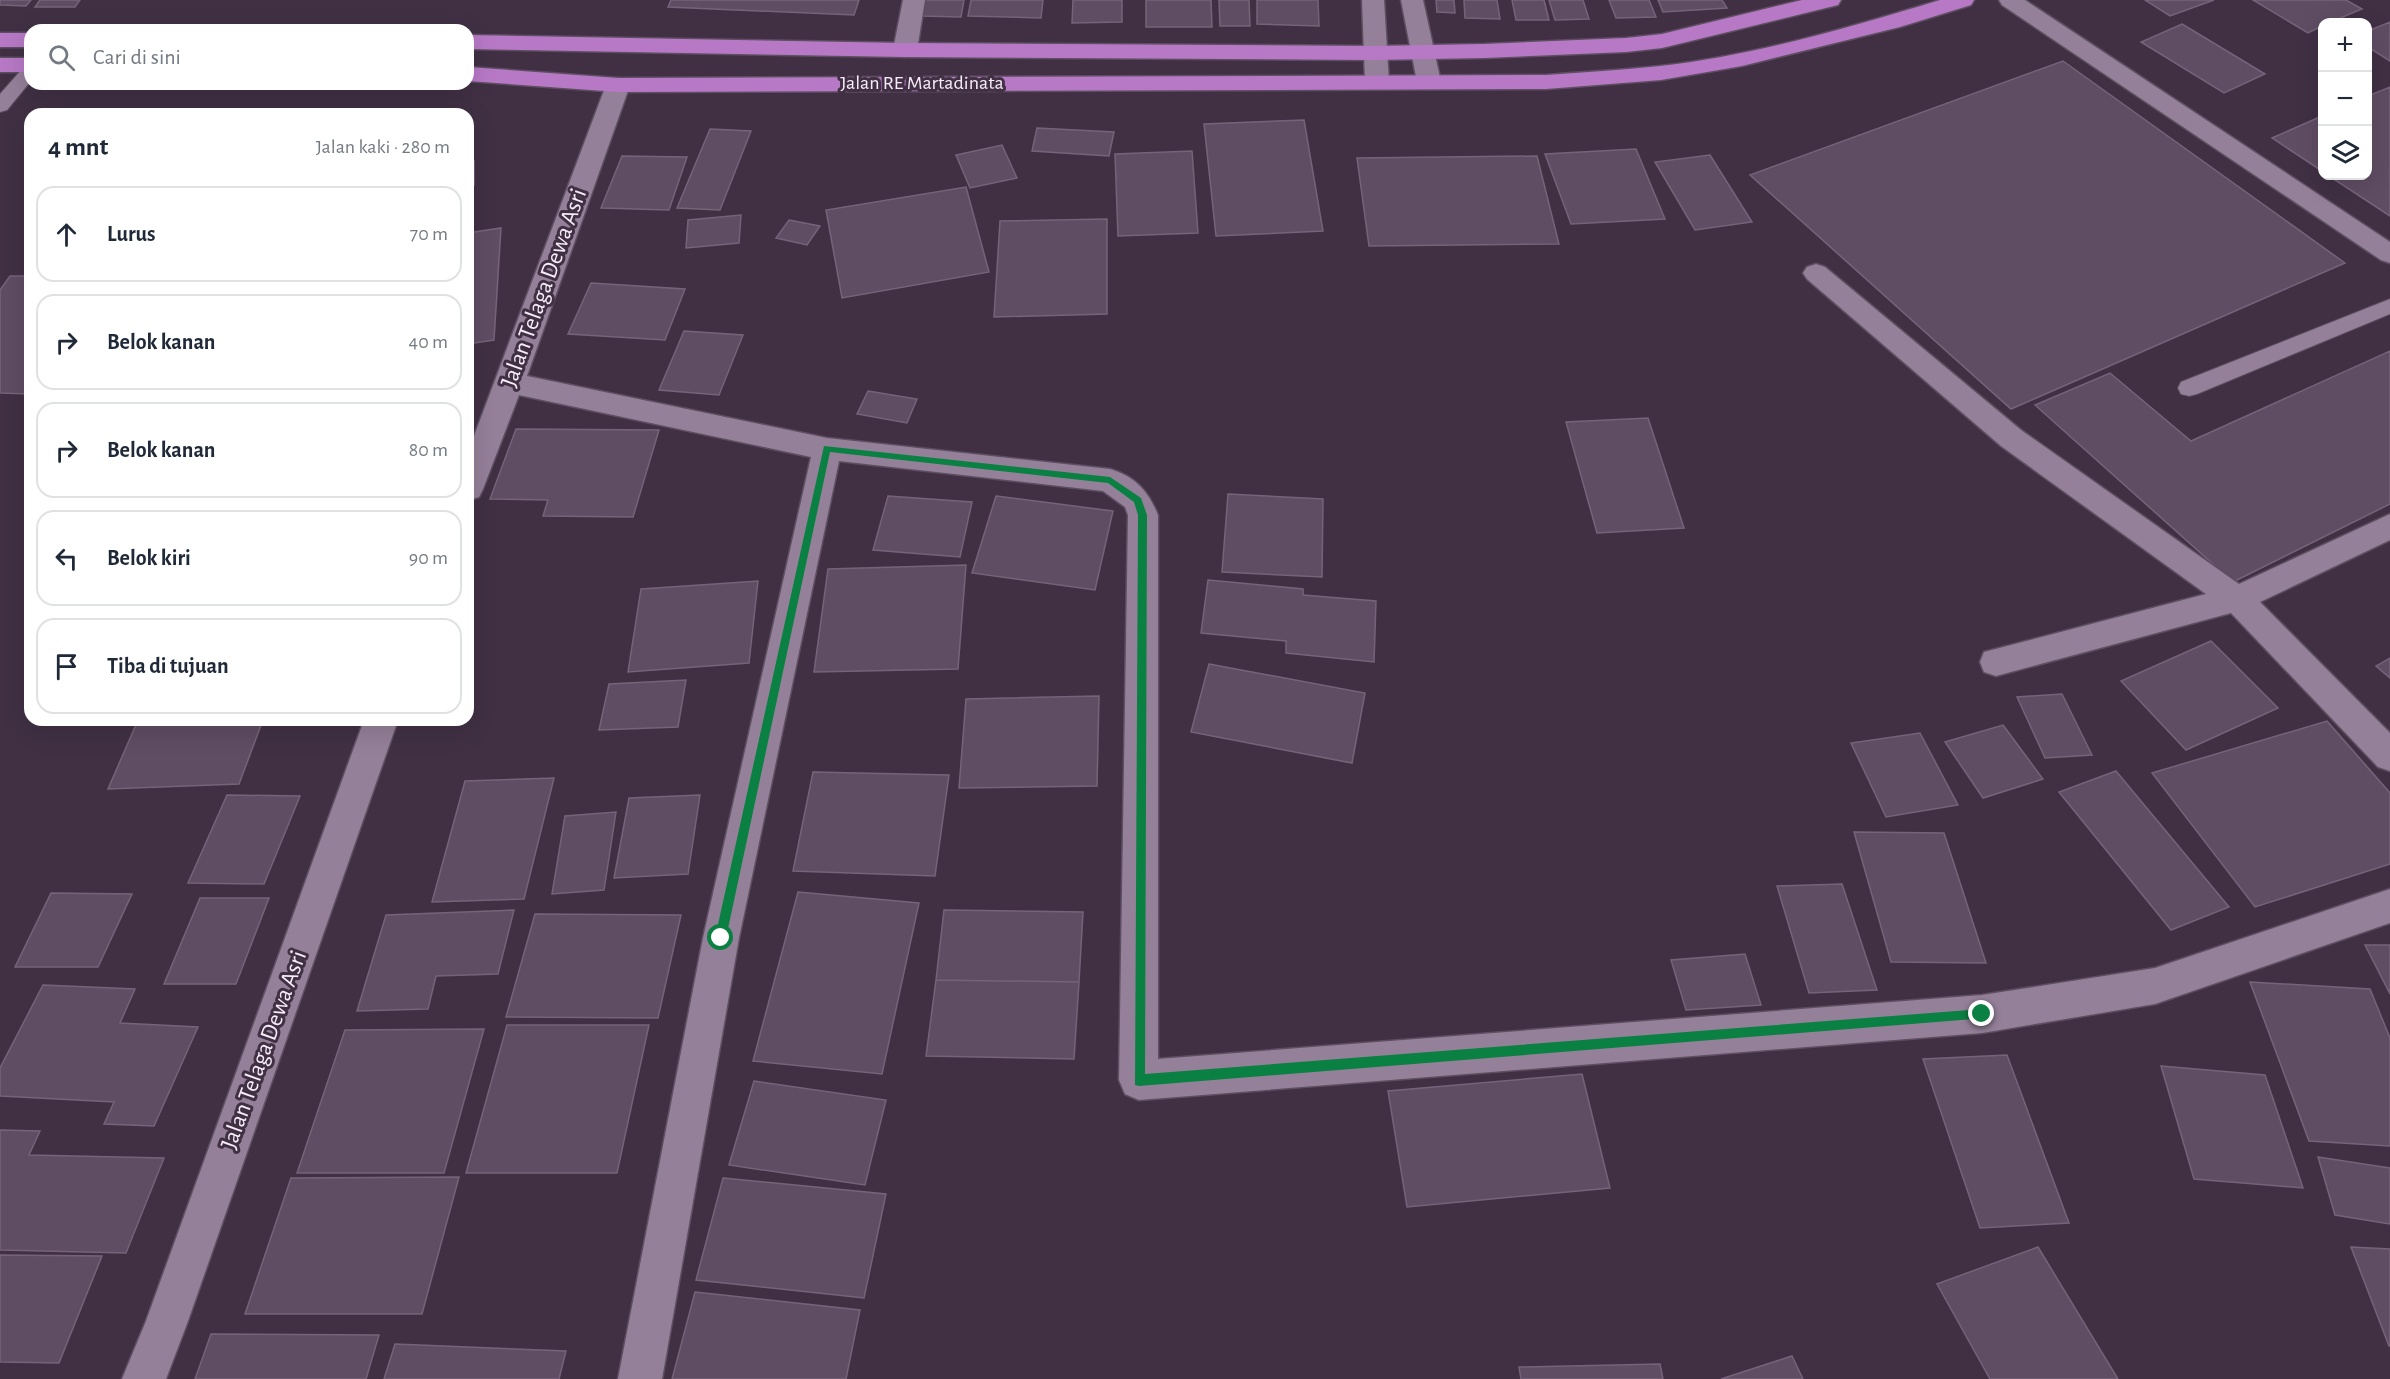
<!DOCTYPE html>
<html lang="id">
<head>
<meta charset="utf-8">
<style>
  body { margin:0; font-family:"Alegreya Sans",sans-serif; background:#f6f6f7; color:#1f2937 }
  .controls { position:absolute; right:18px; top:18px; display:grid; overflow:hidden; border-radius:12px; box-shadow:0 6px 24px #0002 }
  .controls button { width:54px; height:54px; display:grid; place-items:center; padding:0; border:0; border-bottom:2px solid #e0e1e3; background:#fff; color:#1f2937; font:30px sans-serif }
  .stop { position:absolute; width:18px; height:18px; margin:-14px; border:4px solid #0b8043; border-radius:50%; background:#fff }
  .stop.end { background:#0b8043; border-color:#fff; box-shadow:0 2px 6px #0008 }
  .list { margin:0; padding:0; list-style:none }
  h2 { display:flex; justify-content:space-between; align-items:center; height:78px; margin:0; padding:0 24px; font-size:26px }
  h2 small { font-size:20px; font-weight:400; color:#747a83 }
  .list li { display:grid; grid-template-columns:39px 1fr auto; gap:18px; align-items:center; box-sizing:border-box; height:96px; margin:0 12px 12px; padding:0 12px; border:2px solid #e0e1e3; border-radius:18px }
  .list b { display:block; font-size:22px; white-space:nowrap }
  .list em { font-size:20px; font-style:normal; color:#747a83 }
  .icon { flex:none; width:33px; height:33px; fill:none; stroke:currentColor; stroke-width:2; stroke-linecap:round; stroke-linejoin:round }
  .map { position:relative; flex:none; width:2390px; height:1379px; overflow:hidden }
  .search { position:absolute; background:#fff; box-shadow:0 6px 24px #0002; left:24px; top:24px; width:450px; height:66px; display:flex; align-items:center; gap:15px; box-sizing:border-box; padding:0 21px; border-radius:18px; color:#747a83; font-size:22px }
  .panel { position:absolute; background:#fff; box-shadow:0 6px 24px #0002; left:24px; top:108px; width:450px; height:618px; border-radius:18px }
  .map>svg:first-child { display:block }
</style>
</head>
<body>
<div class="map">
<svg width="2390" height="1379" viewBox="0 0 2390 1379">
  <rect width="100%" height="100%" fill="#413044"/>
  <!-- building -->
  <path fill="#5f4d63" stroke="#76637b" stroke-width="1.5" d="M0,0H31L26,6L0,5Z
    M40,0H80L75,7H35Z
    M671,0H859L854,15L668,7Z
    M924,0H964L961,17L921,16Z
    M971,0H1043L1041,18L968,16Z
    M1073,0H1122V22L1072,23Z
    M1146,0H1211L1212,27H1146Z
    M1219,0H1249L1250,26H1220Z
    M1257,0H1318L1319,26L1257,24Z
    M1436,0H1454L1455,13L1437,12Z
    M1464,0H1497L1500,19L1465,18Z
    M1512,0H1544L1549,20H1516Z
    M1549,0H1583L1589,19L1555,20Z
    M1609,0H1649L1656,17L1616,18Z
    M1658,0H1722L1727,8L1663,12Z
    M2145,0H2214L2170,16Z
    M2253,0H2346L2362,9L2331,22H2322V26L2308,33Z
    M2390,22V61L2368,47V31Z
    M2182,24L2265,74L2224,93L2141,42Z
    M2063,61L2345,263L2011,409L1750,175Z
    M2390,87V216L2329,176H2368V96Z
    M2322,116V171L2272,138Z
    M1304,120L1323,231L1216,236L1204,124Z
    M1037,128L1114,132L1109,156L1032,151Z
    M710,129L751,131L720,210L677,208Z
    M1002,145L1017,178L970,188L956,155Z
    M1636,149L1665,219L1571,224L1545,154Z
    M1192,151L1198,233L1118,236L1115,154Z
    M1710,155L1752,222L1695,230L1655,162Z
    M622,156L687,157L669,210L601,208Z
    M1537,156L1559,244L1369,246L1357,158Z
    M474,161V185L468,186V162Z
    M966,187L989,272L842,298L826,210Z
    M741,215L739,243L686,248L688,220Z
    M1107,219V314L994,317L1000,221Z
    M789,220L820,226L807,245L776,238Z
    M501,228L494,340L468,344V233Z
    M10,276H30V394L0,393V290Z
    M591,283L685,289L665,340L568,334Z
    M684,331L743,335L719,395L659,390Z
    M2390,351V504L2233,582L2035,405L2110,373L2191,441Z
    M868,391L917,399L907,423L857,414Z
    M1648,418L1684,528L1597,533L1566,422Z
    M516,429L659,430L633,517L543,516L548,500L490,499Z
    M1228,494L1323,499L1322,577L1222,572Z
    M888,496L972,502L960,557L873,550Z
    M996,496L1113,511L1095,590L972,573Z
    M966,565L958,669L814,672L828,569Z
    M1208,580L1303,589V595L1376,601L1374,662L1286,653V641L1201,633Z
    M758,581L749,663L628,672L641,589Z
    M2211,641L2278,708L2186,750L2121,681Z
    M2390,658V678L2376,666Z
    M1209,664L1365,693L1352,763L1191,732Z
    M686,680L678,727L599,730L609,684Z
    M2062,694L2092,755L2045,758L2017,697Z
    M1099,696L1097,786L959,788L966,699Z
    M138,720H263L239,784L108,789Z
    M2327,721L2390,793V864L2255,907L2152,773Z
    M2003,725L2043,779L1983,798L1945,742Z
    M1920,733L1958,805L1886,817L1851,743Z
    M2116,771L2229,907L2171,930L2059,792Z
    M813,772L949,775L935,876L793,871Z
    M554,778L524,899L432,902L465,781Z
    M227,795L300,796L264,884L188,883Z
    M700,795L688,874L614,878L629,798Z
    M616,812L604,890L552,894L565,816Z
    M1854,832L1944,833L1986,963L1891,962Z
    M1842,884L1877,990L1809,993L1777,886Z
    M798,892L919,903L882,1074L753,1061Z
    M51,893L132,894L98,967H15Z
    M200,898H269L236,984H164Z
    M514,910L498,974L436,976L428,1009L357,1011L386,915Z
    M944,910L1083,912L1079,982L936,980Z
    M535,914L681,915L658,1018L506,1017Z
    M2365,945H2390V994Z
    M1745,954L1761,1005L1686,1010L1671,960Z
    M936,980L1079,982L1074,1059L926,1056Z
    M2250,982L2370,989L2390,1038V1146L2309,1141Z
    M43,985L135,989L120,1023L198,1027L154,1126L104,1124L114,1102L0,1096V1068Z
    M507,1025H649L617,1173H466Z
    M484,1029L444,1173H297L345,1030Z
    M2007,1055L2069,1223L1980,1228L1923,1059Z
    M2161,1066L2265,1075L2303,1188L2194,1179Z
    M1582,1074L1610,1188L1407,1207L1388,1091Z
    M754,1081L886,1100L865,1185L729,1165Z
    M0,1130L40,1131L29,1155L164,1158L126,1253L0,1250Z
    M2318,1157L2390,1168V1224L2335,1215Z
    M459,1177L422,1314H245L291,1178Z
    M723,1178L886,1194L864,1298L696,1280Z
    M2038,1247L2118,1379H1990L1937,1284Z
    M2351,1247L2390,1249V1346H2389Z
    M0,1255L102,1256L59,1363L0,1362Z
    M695,1292L860,1310L846,1379H672Z
    M211,1334L379,1335L366,1379H195Z
    M395,1344L566,1351L559,1379H384Z
    M1792,1356L1803,1379H1721Z
    M1660,1364L1663,1379H1521L1519,1367Z"/>
  <g fill="none" stroke-linecap="round" stroke-linejoin="round">
    <defs>
      <path id="service" d="M30,66V82L7,110L0,112V94L24,67Z
        M2390,299V314L2197,394L2189,396L2181,394L2178,388L2181,382Z"/>
      <path id="minor" d="M903,0H925L917,50L913,55L905,57L897,55L893,50Z
        M1362,0H1384L1389,82L1385,87L1377,89L1369,87L1365,82Z
        M1401,0H1423L1441,82L1437,87L1429,89L1421,87L1417,82Z
        M1999,0H2025L2390,242V263L2381,260L2002,5Z
        M618,78L626,80L630,85L527,376L827,438L1110,469C1136,477 1148,491 1158,515V1059L1982,995L2155,968L2390,889V923L2155,1004L1982,1033L1139,1100L1125,1094L1119,1080L1128,515L1125,507L1103,491L839,461L739,938L662,1379H618L703,938L811,457L519,395L483,489L479,497L468,500V452L606,85L610,80Z
        M1816,264L1825,267L2021,430L2239,584L2390,514V540L2260,602L2390,733V771L2378,767L2231,613L1996,676L1984,672L1980,662L1984,652L2206,594L2001,446L1807,279L1803,273L1807,267Z
        M364,720H398L188,1321L166,1379H122L146,1321Z"/>
      <path id="trunk" d="M1802,0H1841L1838,5L1662,48L1626,52L1484,58L1374,60L905,57L468,49V35L905,43L1374,46L1484,44L1626,38L1662,34Z
        M1940,0H1974L1971,5L1900,27L1742,66L1661,80L1546,89L618,92L468,81V67L618,78L1546,75C1584,72 1622,70 1660,66C1752,56 1851,27 1940,0Z
        M0,33H30V47H0Z
        M0,58H30V72H0Z"/>
    </defs>
    <!-- service casing -->
    <use href="#service" stroke="#5d4e61" stroke-width="2"/>
    <!-- minor casing -->
    <use href="#minor" stroke="#5d4e61" stroke-width="3"/>
    <!-- trunk casing -->
    <use href="#trunk" stroke="#5d4e61" stroke-width="3"/>
    <!-- service -->
    <use href="#service" fill="#948099" fill-rule="evenodd"/>
    <!-- minor -->
    <use href="#minor" fill="#948099" fill-rule="evenodd"/>
    <!-- trunk -->
    <use href="#trunk" fill="#b779c6" fill-rule="evenodd"/>
  </g>
  <!-- route -->
  <path fill="#0b8043" d="M824,446L1110,477L1141,498L1147,515L1145,1074L1982,1009L1986,1010V1018L1139,1086L1135,1085L1138,515L1134,502L1108,483L830,452L726,938L725,942H717L715,938Z"/>
  <g text-anchor="middle" dominant-baseline="central" stroke-width="6" stroke-linejoin="round" paint-order="stroke">
    <!-- far-street labels -->
    <g font-size="20" fill="#f7ecf9" stroke="#413044">
      <text x="922" y="83">Jalan RE Martadinata</text>
    </g>
    <!-- street labels -->
    <g font-size="24" fill="#f7ecf9" stroke="#413044">
      <text transform="translate(544 288) rotate(-70)">Jalan Telaga Dewa Asri</text>
      <text transform="translate(264 1050) rotate(-70)">Jalan Telaga Dewa Asri</text>
    </g>
  </g>
</svg>
<div class="controls">
<button>+</button>
<button>−</button>
<button><svg class="icon" aria-label="layers" viewBox="0 0 24 24"><path d="M12 4l9 5-9 5-9-5zM3 14l9 5 9-5"/></svg></button>
</div>
<div class="stop" style="left:721px;top:938px"></div>
<div class="stop end" style="left:1982px;top:1014px"></div>
<div class="search"><svg class="icon" aria-label="search" viewBox="0 0 24 24"><circle cx="10" cy="10" r="6"/><path d="M15 15l6 6"/></svg>Cari di sini</div>
<section class="panel">
<h2>4 mnt<small>Jalan kaki · 280 m</small></h2>
<ul class="list">
<li><svg class="icon" aria-label="ahead" viewBox="0 0 24 24"><path d="M12 20V5M6 11l6-6 6 6"/></svg><div><b>Lurus</b></div><em>70 m</em></li>
<li><svg class="icon" aria-label="right" viewBox="0 0 24 24"><path d="M7 20v-9h11M14 6l5 5-5 5"/></svg><div><b>Belok kanan</b></div><em>40 m</em></li>
<li><svg class="icon" aria-label="right" viewBox="0 0 24 24"><path d="M7 20v-9h11M14 6l5 5-5 5"/></svg><div><b>Belok kanan</b></div><em>80 m</em></li>
<li><svg class="icon" aria-label="left" viewBox="0 0 24 24"><path d="M17 20v-9H6M10 6l-5 5 5 5"/></svg><div><b>Belok kiri</b></div><em>90 m</em></li>
<li><svg class="icon" aria-label="arrive" viewBox="0 0 24 24"><path d="M6 21V4h12l-3 4 3 4H6"/></svg><div><b>Tiba di tujuan</b></div></li>
</ul>
</section>
</div>
</body>
</html>
